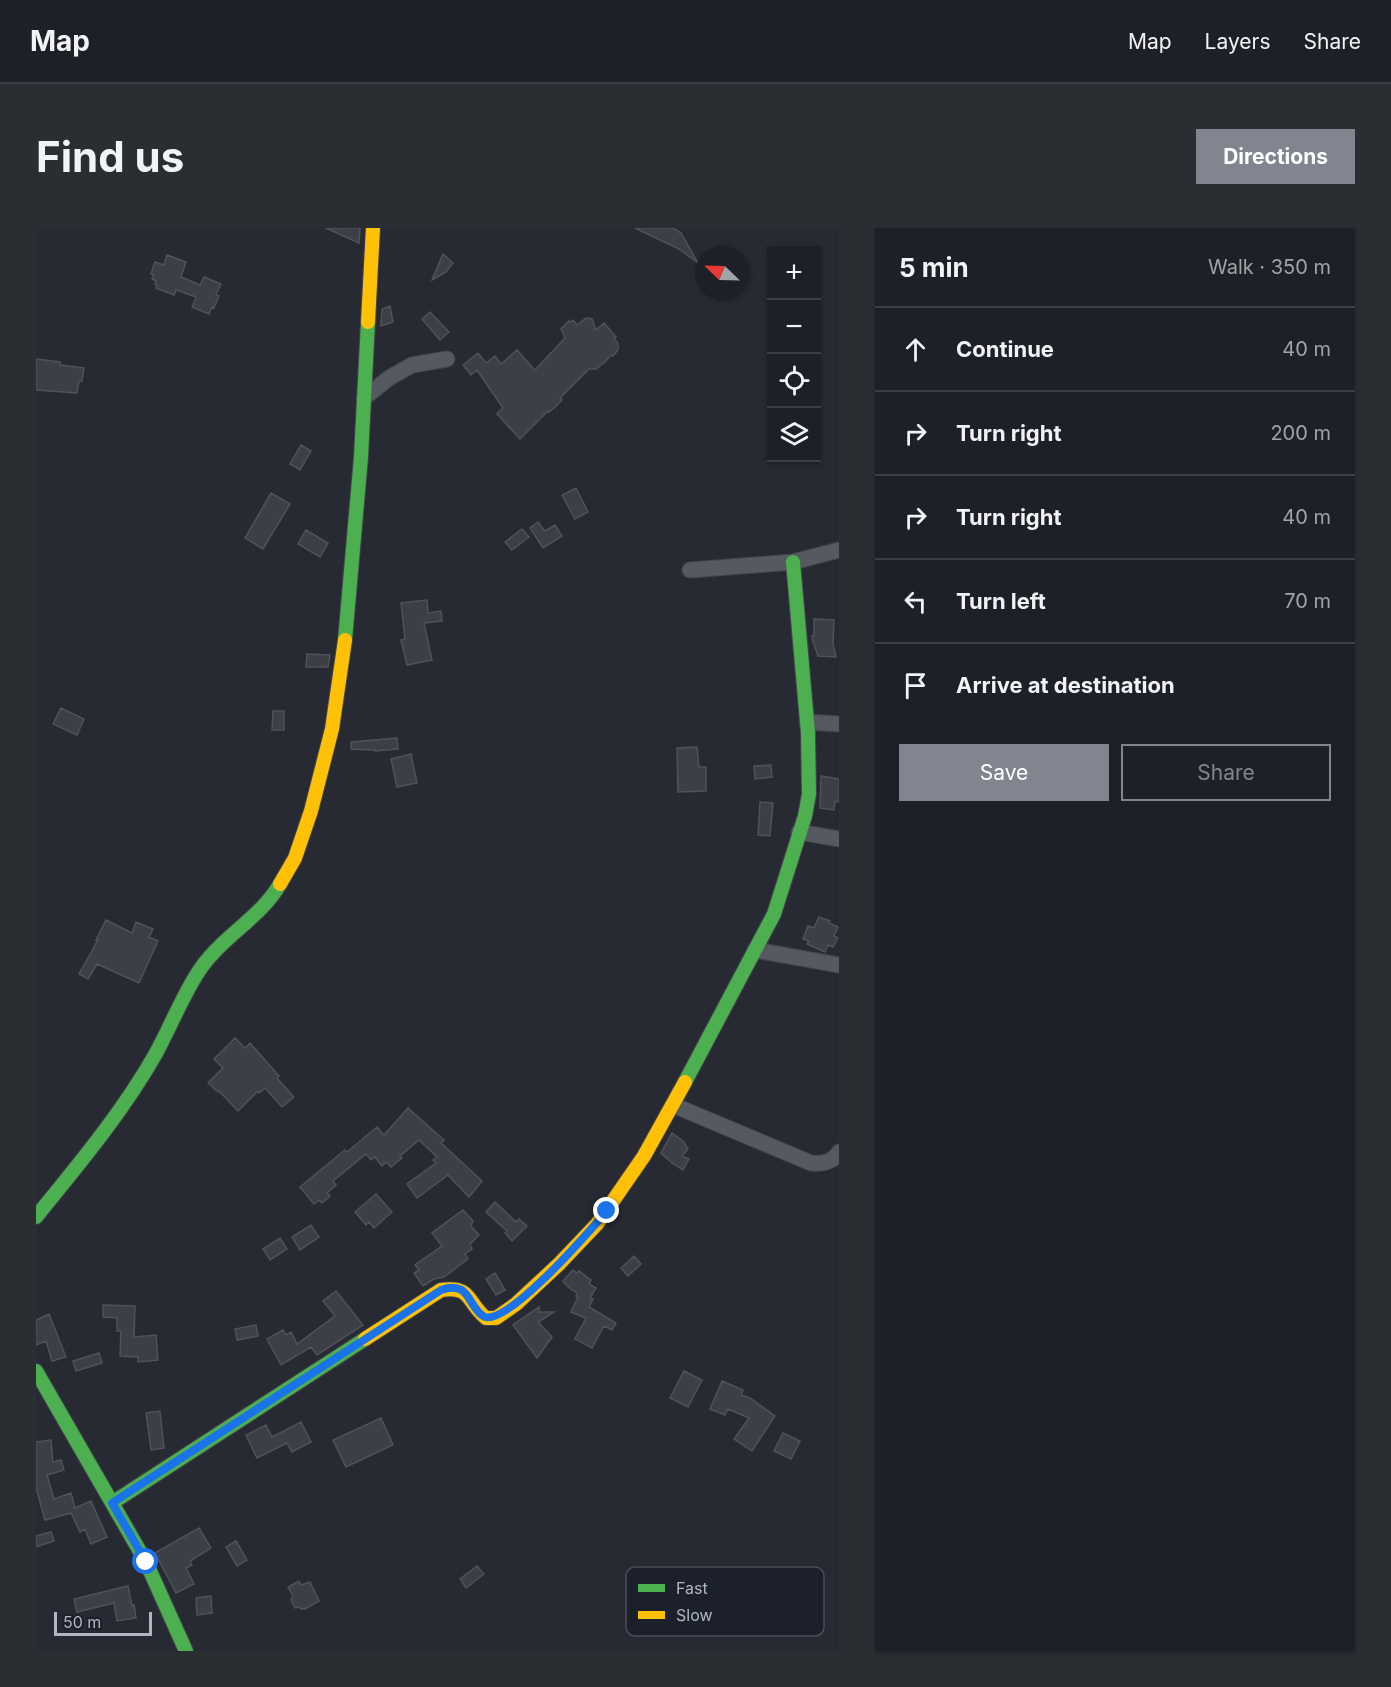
<!DOCTYPE html>
<html lang="en">
<head>
<meta charset="utf-8">
<style>
  body { margin:0; font-family:Inter,sans-serif; background:#2a2d32; color:#f1f3f6 }
  .controls { position:absolute; right:18px; top:18px; display:grid; overflow:hidden; border-radius:0px; box-shadow:0 2px 4px #0004 }
  .controls button { width:54px; height:54px; display:grid; place-items:center; padding:0; border:0; border-bottom:2px solid #3b3e43; background:#1d2026; color:#f1f3f6; font:30px sans-serif }
  .compass { position:absolute; left:659px; top:18px; width:54px; height:54px; border-radius:50%; background:#1d2026; box-shadow:0 2px 4px #0004; rotate:293deg }
  .scale { position:absolute; left:18px; bottom:15px; width:98px; box-sizing:border-box; padding-left:6px; border:3px solid #b1b6c3; border-top:0; font-size:16px; line-height:21px; white-space:nowrap; color:#b1b6c3; -webkit-text-stroke:4px #1c202b; paint-order:stroke }
  .stop { position:absolute; width:18px; height:18px; margin:-14px; border:4px solid #1a73e8; border-radius:50%; background:#fff }
  .stop.end { background:#1a73e8; border-color:#fff; box-shadow:0 2px 6px #0008 }
  .list { margin:0; padding:0; list-style:none }
  h2 { display:flex; justify-content:space-between; align-items:center; height:78px; margin:0; padding:0 24px; font-size:26px }
  h2 small { font-size:20px; font-weight:400; color:#a0a3a7 }
  .list li { display:grid; grid-template-columns:39px 1fr auto; gap:18px; align-items:center; box-sizing:border-box; height:84px; padding:0 24px; border-top:2px solid #3b3e43 }
  .list b { display:block; font-size:22px; white-space:nowrap }
  .list em { font-size:20px; font-style:normal; color:#a0a3a7 }
  .actions { display:flex; gap:12px; padding:18px 24px }
  .actions a { flex:1; padding:14px 0; border:2px solid #818590; border-radius:0px; text-align:center; font-size:21px; color:#818590 }
  .actions .main { background:#818590; color:#fff }
  .icon { flex:none; width:33px; height:33px; fill:none; stroke:currentColor; stroke-width:2; stroke-linecap:round; stroke-linejoin:round }
  .map { position:relative; flex:none; width:803px; height:1423px; overflow:hidden; border-radius:0px }
  header { display:flex; align-items:center; gap:36px; box-sizing:border-box; height:84px; padding:0 30px; background:#1d2026; border-bottom:2px solid #3b3e43 }
  header strong { font-size:28px }
  nav { display:flex; gap:33px; margin-inline-start:auto; font-size:21px }
  .intro { display:flex; align-items:center; justify-content:space-between; box-sizing:border-box; height:144px; padding:0 36px }
  h1 { margin:0; font-size:42px }
  .button { padding:15px 27px; border-radius:0px; background:#818590; color:#fff; font-size:21px; font-weight:700 }
  main { display:flex; gap:36px; padding:0 36px }
  aside { flex:1; background:#1d2026; border-radius:0px; box-shadow:0 2px 4px #0004 }
  .map>svg:first-child { display:block }
</style>
</head>
<body>
<header>
<strong>Map</strong>
<nav><a>Map</a><a>Layers</a><a>Share</a></nav>
</header>
<div class="intro"><h1>Find us</h1><a class="button">Directions</a></div>
<main>
<div class="map">
<svg width="803" height="1423" viewBox="0 0 803 1423">
  <rect width="100%" height="100%" fill="#272a32"/>
  <!-- building -->
  <path fill="#3c3f45" stroke="#4f5259" stroke-width="1.5" d="M290,0H324L323,15Z
    M599,0H637L645,5L662,35L643,21Z
    M407,26L417,35L410,44L396,52Z
    M131,27L150,34L145,49L164,57L168,49L185,56L180,67L183,68L178,80L176,79L173,86L156,79L160,69L140,62L138,67L120,60L121,57L119,56L120,53L116,51L118,47L115,46L119,34L128,37Z
    M354,78L357,94L345,98L346,81Z
    M394,84L413,104L404,112L386,91Z
    M550,90L556,91L560,102L568,95L580,109L578,111L582,115V122L577,128L575,127L570,133L560,141H553L524,170L526,172L519,179L513,184L512,183L484,211L461,186L467,180L441,142L435,147L427,137L442,125L450,135L459,128L465,136L481,122L499,142L529,110L525,101L533,93L535,94L537,92L541,97Z
    M0,131L24,134V137L48,140L46,153H43L41,165L0,162Z
    M265,217L275,223L264,242L254,236Z
    M540,260L552,284L539,291L526,267Z
    M235,265L254,276L227,321L209,310Z
    M502,294L509,303L519,297L526,308L507,320L494,300Z
    M486,301L493,309L476,322L469,314Z
    M270,302L292,315L284,329L262,316Z
    M391,372L392,385L405,383L406,393L388,395L396,432L371,437L365,412L369,411L365,375Z
    M778,391L798,392L797,416L800,429L782,428L776,410V408H778Z
    M271,426L294,427L292,439H270Z
    M25,480L48,491L41,507L17,496Z
    M237,483H248V502H236Z
    M361,510L362,521L339,523V522L315,521V514Z
    M661,519L663,539H670V563L642,564L641,520Z
    M375,526L381,555L361,559L355,531Z
    M735,537L736,549L719,551L718,538Z
    M785,548L803,551V574L799,573L798,582L784,580Z
    M724,574L737,575L734,608L722,607Z
    M783,689L794,693L793,695L802,699L798,708L802,710L797,719L792,717L789,724L771,716L773,713L767,711L772,698L778,700Z
    M70,692L96,705L100,694L117,701L113,709L122,713L103,755L61,736L52,751L43,746L62,712H60Z
    M199,810L209,820L214,815L243,848L241,850L258,869L246,879L229,860L223,865L222,863L202,883L183,863L182,864L172,855L187,840L178,831Z
    M372,880L408,912L405,915L446,953L433,969L412,947L381,970L371,956L400,935L397,932L401,929L383,912L364,928L366,930L355,939L350,934L346,938L339,929L335,932L330,926L297,953L300,957L291,965L294,968L286,975L283,972L278,976L264,959L309,922L311,924L341,899L348,907Z
    M636,905L647,913L652,921L646,928L653,931L647,942L636,935L625,925Z
    M340,966L356,984L338,1000L333,994L330,997L319,984Z
    M459,974L480,994L483,991L491,998L476,1013L469,1005L471,1003L450,984Z
    M427,982L437,993L435,998L443,1007L434,1016L436,1021L429,1026L432,1031L408,1049L398,1051L387,1058L378,1045L383,1042L379,1037L406,1018L396,1005Z
    M275,997L283,1009L264,1022L256,1009Z
    M244,1010L251,1021L234,1032L227,1021Z
    M598,1028L605,1036L592,1048L585,1040Z
    M537,1042L541,1045L543,1043L555,1052L553,1056L560,1060L554,1070L557,1071L553,1079L580,1095L576,1102L568,1098L556,1120L539,1111L550,1090L535,1084L542,1069L540,1068L541,1065L532,1059L527,1053Z
    M459,1045L469,1062L460,1067L450,1051Z
    M300,1063L327,1097L281,1127L275,1119L245,1137L231,1111L247,1102L250,1107L255,1104L261,1116L299,1088L287,1073Z
    M67,1077L99,1078L98,1109L120,1107L122,1132L102,1134V1129L84,1128L85,1103H81V1090L67,1089Z
    M503,1079V1084H518L502,1094L516,1109L501,1130L477,1097Z
    M13,1086L30,1129L16,1133L10,1113L0,1117V1092Z
    M220,1097L222,1108L201,1112L199,1101Z
    M63,1125L66,1135L40,1143L37,1133Z
    M648,1143L666,1152L652,1179L634,1170Z
    M686,1153L707,1162L705,1167L714,1170L739,1188L716,1223L698,1211L713,1190L692,1181L689,1187L674,1181Z
    M124,1183L128,1220L115,1222L110,1185Z
    M345,1190L357,1217L310,1239L297,1212Z
    M265,1194L275,1214L256,1224L251,1215L221,1230L210,1207L230,1197L236,1209Z
    M747,1205L764,1213L755,1231L738,1223Z
    M15,1212L17,1234L25,1232L28,1242L11,1247L18,1271L35,1265L39,1280L55,1273L71,1309L55,1316L49,1301L44,1304L35,1285L9,1292L0,1260V1214Z
    M163,1300L175,1320L154,1333L156,1337L150,1340L158,1356L140,1365L119,1325Z
    M15,1304L18,1313L0,1319V1308Z
    M200,1313L211,1332L201,1338L190,1319Z
    M441,1338L448,1346L430,1360L424,1351Z
    M263,1353L265,1357L274,1354L283,1373L269,1381H265L263,1379L259,1380L255,1372L257,1368L252,1359Z
    M92,1358L96,1378L98,1377L100,1390L81,1393L78,1375L41,1384L38,1371Z
    M175,1368L176,1385L161,1387L160,1370Z"/>
  <g fill="none" stroke-linecap="round" stroke-linejoin="round">
    <defs>
      <path id="street" d="M328,170L353,150L376,137L411,131
        M654,342L757,334L803,322
        M771,494L803,496
        M763,604L803,611
        M719,722L803,737
        M637,877L775,935C786,936 796,935 803,924"/>
      <path id="fast" d="M309,412L325,229L332,94
        M649,854L738,686L769,588L773,566L772,505L757,334
        M0,989C42,937 86,885 119,827C134,800 145,771 161,746C183,710 224,691 244,656
        M0,1143L110,1334L150,1423
        M76,1275L329,1111"/>
      <path id="slow" d="M332,94L337,0
        M244,656L259,630L275,583L296,501L309,412
        M329,1111L405,1062C436,1057 431,1075 450,1090H460L480,1076L523,1036L561,996L608,928L649,854"/>
    </defs>
    <!-- street casing -->
    <use href="#street" stroke="#42454b" stroke-width="17"/>
    <!-- fast casing -->
    <use href="#fast" stroke="#42454b" stroke-width="16"/>
    <!-- slow casing -->
    <use href="#slow" stroke="#42454b" stroke-width="16"/>
    <!-- street -->
    <use href="#street" stroke="#575960" stroke-width="15"/>
    <!-- fast -->
    <use href="#fast" stroke="#4caf50" stroke-width="14"/>
    <!-- slow -->
    <use href="#slow" stroke="#ffc107" stroke-width="14"/>
  </g>
  <g fill="none" stroke-linecap="round" stroke-linejoin="round">
    <!-- route -->
    <path stroke="#1a73e8" stroke-width="8" d="M110,1334L76,1275L405,1062C434,1052 431,1077 447,1088C468,1103 556,1000 571,983"/>
  </g>
  <!-- legend -->
  <rect x="590" y="1339" width="198" height="69" rx="9" fill="#1c202b" stroke="#494d59" stroke-width="1.5"/>
  <rect x="602" y="1356" width="27" height="8" fill="#4caf50"/>
  <rect x="602" y="1383" width="27" height="8" fill="#ffc107"/>
  <g font-size="16" fill="#b1b6c3">
    <text x="640" y="1366">Fast</text>
    <text x="640" y="1393">Slow</text>
  </g>
</svg>
<div class="controls">
<button>+</button>
<button>−</button>
<button><svg class="icon" aria-label="locate" viewBox="0 0 24 24"><circle cx="12" cy="12" r="6"/><path d="M12 2v4M12 18v4M2 12h4M18 12h4"/></svg></button>
<button><svg class="icon" aria-label="layers" viewBox="0 0 24 24"><path d="M12 4l9 5-9 5-9-5zM3 14l9 5 9-5"/></svg></button>
</div>
<svg class="compass" viewBox="-18 -18 36 36"><path d="M0-13l5 13h-10z" fill="#e53935"/><path d="M0 13l5-13h-10z" fill="#a0a3a7"/></svg>
<div class="scale">50 m</div>
<div class="stop" style="left:110px;top:1334px"></div>
<div class="stop end" style="left:571px;top:983px"></div>
</div>
<aside>
<h2>5 min<small>Walk · 350 m</small></h2>
<ul class="list">
<li><svg class="icon" aria-label="ahead" viewBox="0 0 24 24"><path d="M12 20V5M6 11l6-6 6 6"/></svg><div><b>Continue</b></div><em>40 m</em></li>
<li><svg class="icon" aria-label="right" viewBox="0 0 24 24"><path d="M7 20v-9h11M14 6l5 5-5 5"/></svg><div><b>Turn right</b></div><em>200 m</em></li>
<li><svg class="icon" aria-label="right" viewBox="0 0 24 24"><path d="M7 20v-9h11M14 6l5 5-5 5"/></svg><div><b>Turn right</b></div><em>40 m</em></li>
<li><svg class="icon" aria-label="left" viewBox="0 0 24 24"><path d="M17 20v-9H6M10 6l-5 5 5 5"/></svg><div><b>Turn left</b></div><em>70 m</em></li>
<li><svg class="icon" aria-label="arrive" viewBox="0 0 24 24"><path d="M6 21V4h12l-3 4 3 4H6"/></svg><div><b>Arrive at destination</b></div></li>
</ul>
<div class="actions"><a class="main">Save</a><a>Share</a></div>
</aside>
</main>
</body>
</html>
